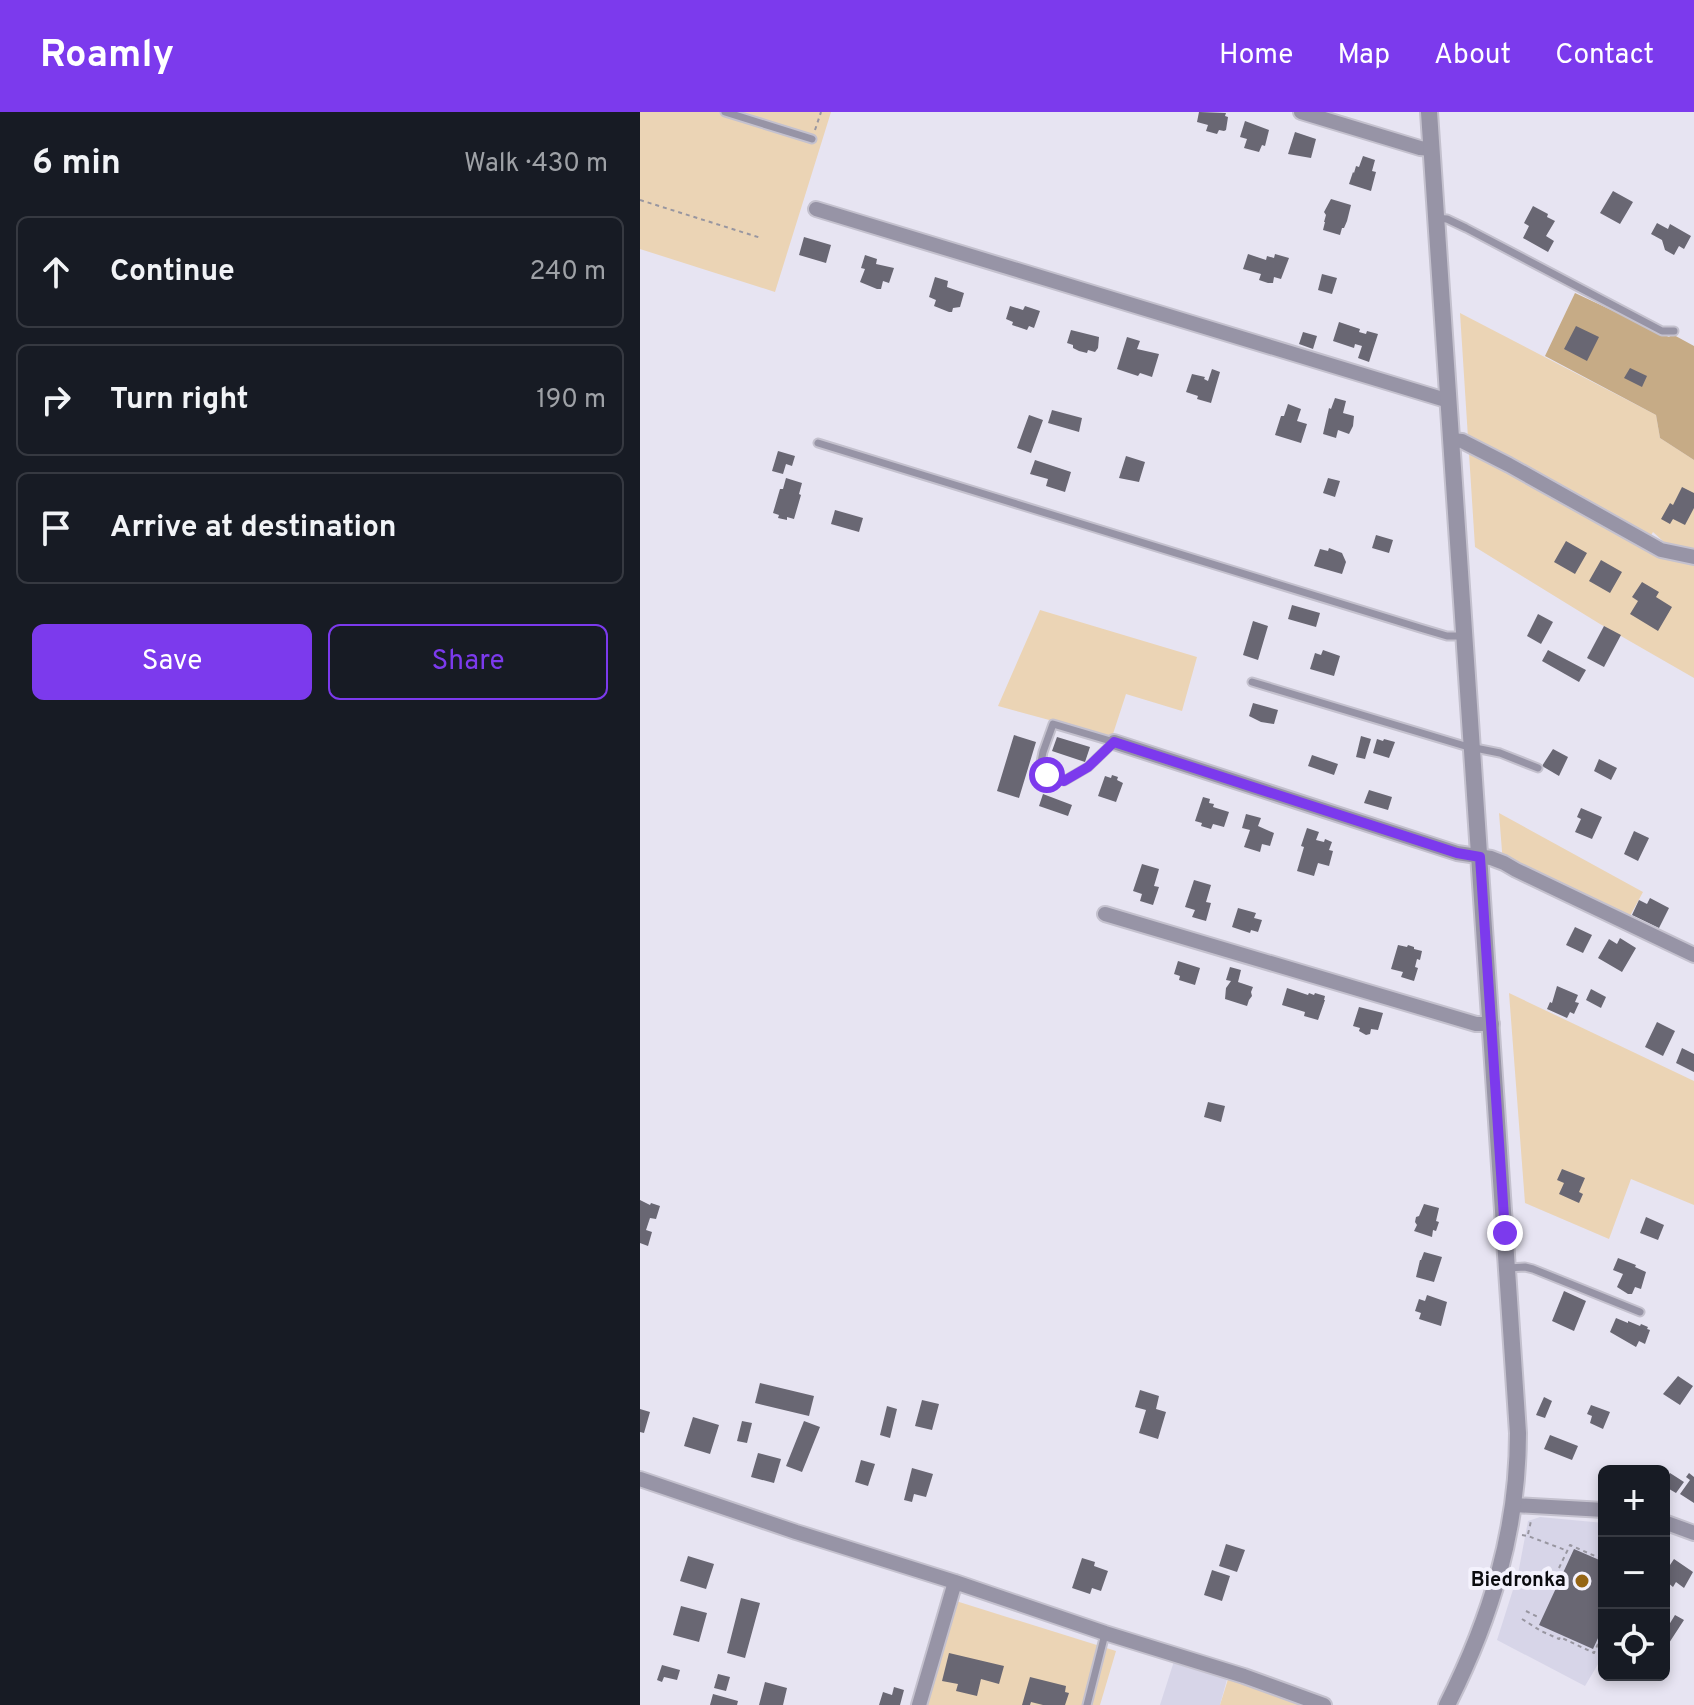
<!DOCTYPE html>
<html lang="en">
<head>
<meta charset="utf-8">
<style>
  body { margin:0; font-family:Overpass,sans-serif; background:#242831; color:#f1f3f6 }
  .controls { position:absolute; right:24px; bottom:24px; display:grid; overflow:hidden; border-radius:12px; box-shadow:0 4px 12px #0003 }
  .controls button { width:72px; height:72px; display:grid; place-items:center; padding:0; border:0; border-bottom:2px solid #363941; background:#171b24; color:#f1f3f6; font:40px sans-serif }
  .stop { position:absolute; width:24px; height:24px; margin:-18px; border:6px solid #7c3aed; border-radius:50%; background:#fff }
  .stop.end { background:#7c3aed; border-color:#fff; box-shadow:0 2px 8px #0008 }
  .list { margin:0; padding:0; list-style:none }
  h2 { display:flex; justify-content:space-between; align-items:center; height:104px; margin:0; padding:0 32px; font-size:34px }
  h2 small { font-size:26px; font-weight:400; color:#9ea1a6 }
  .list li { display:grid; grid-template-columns:52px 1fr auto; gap:24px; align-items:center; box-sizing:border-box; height:112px; margin:0 16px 16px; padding:0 16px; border:2px solid #363941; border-radius:12px }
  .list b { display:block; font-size:30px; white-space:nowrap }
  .list em { font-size:26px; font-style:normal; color:#9ea1a6 }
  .actions { display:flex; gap:16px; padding:24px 32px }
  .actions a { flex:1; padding:18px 0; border:2px solid #7c3aed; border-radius:12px; text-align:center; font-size:28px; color:#7c3aed }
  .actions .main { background:#7c3aed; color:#fff }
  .icon { flex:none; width:44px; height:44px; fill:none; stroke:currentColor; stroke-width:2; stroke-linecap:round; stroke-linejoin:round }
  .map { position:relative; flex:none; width:1054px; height:1593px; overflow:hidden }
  header { display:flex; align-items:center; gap:48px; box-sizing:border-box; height:112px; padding:0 40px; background:#7c3aed; color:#fff }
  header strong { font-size:38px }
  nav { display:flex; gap:44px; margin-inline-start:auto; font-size:28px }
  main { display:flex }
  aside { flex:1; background:#171b24 }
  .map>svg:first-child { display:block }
</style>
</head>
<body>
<header>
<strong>Roamly</strong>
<nav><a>Home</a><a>Map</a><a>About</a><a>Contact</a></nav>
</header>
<main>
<aside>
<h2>6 min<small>Walk · 430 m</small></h2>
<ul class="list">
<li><svg class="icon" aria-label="ahead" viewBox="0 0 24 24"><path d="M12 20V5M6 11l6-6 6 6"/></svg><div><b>Continue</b></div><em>240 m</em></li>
<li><svg class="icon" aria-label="right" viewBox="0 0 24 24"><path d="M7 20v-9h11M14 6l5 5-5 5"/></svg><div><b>Turn right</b></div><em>190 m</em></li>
<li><svg class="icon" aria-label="arrive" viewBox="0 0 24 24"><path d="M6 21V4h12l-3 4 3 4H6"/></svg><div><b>Arrive at destination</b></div></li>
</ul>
<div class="actions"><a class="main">Save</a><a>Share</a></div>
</aside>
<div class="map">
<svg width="1054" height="1593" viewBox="0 0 1054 1593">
  <rect width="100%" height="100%" fill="#e7e4f2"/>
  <!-- built -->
  <path fill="#d7d5e8" d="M900,1405L964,1411V1542L945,1574L857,1528L878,1462L888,1409Z
    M536,1543L589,1560L580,1593H520Z"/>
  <!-- green -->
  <path fill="#ebd4b5" d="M0,0H191L135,180L0,137Z
    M820,201L1016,303L1020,326L1054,348V445L1037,442L1013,420L1005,433L1054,451V566L960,512L835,435Z
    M400,498L557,545L542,599L486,582L472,625L358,594Z
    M859,701L1003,780L985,813L863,752Z
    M869,881L1054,969V1093L991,1067L969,1127L885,1091Z
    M316,1489L476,1539L460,1593H285Z
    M589,1564L683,1593H580Z"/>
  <!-- forest -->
  <path fill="#c6ab86" d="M935,181L1029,225L1032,222L1054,234V348L1020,326L1016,303L905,244Z"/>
  <!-- building -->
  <path fill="#696773" d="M559,0L586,1L585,4L588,5L586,18L584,19L579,18L577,22L566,19L568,13L557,10Z
    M605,9L629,18L625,34L622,33L619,40L604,36L607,27L600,25Z
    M655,20L676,27L671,46L648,42Z
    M723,44L735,48L732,59L736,60L731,79L709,72L713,60L714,61L716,54L719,55Z
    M973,79L993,90L980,112L960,101Z
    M691,87L711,93L707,109L704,116H702L700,123L683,118L685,110H684L686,103L684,100Z
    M893,94L908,102L907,105L915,109L906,124L914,129L908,140L883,126L889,114L884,111Z
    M1017,111L1028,117L1030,112L1051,124L1044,137L1039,134L1034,143L1025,138L1022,128L1011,122Z
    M164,125L191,133L186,151L159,143Z
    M608,142L626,148L627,144L634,146L635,142L649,146L641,167L634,165L633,171H628L619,168L621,162L603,157Z
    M225,143L237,147L236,152L254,156L249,171L243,169L241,177H237L220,170L225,157L221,156Z
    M682,162L697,166L692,182L678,178Z
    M295,165L308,169L307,175L324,181L320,195L313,196L312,200H309L294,194L296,188L289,185Z
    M370,194L383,198L385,194L400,199L394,216L389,214L387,218L372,213L373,210L366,207Z
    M699,210L720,217L719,220L726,222L727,219L738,222L729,250L718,246L722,234L715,232L714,236L693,229Z
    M936,214L959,225L947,249L924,237Z
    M431,218L459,225L458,236L455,240L448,238L447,241L439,239L433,236V233L427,231Z
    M663,220L677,224L673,237L659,232Z
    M487,225L500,229L497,237L519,242L512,265L500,261L498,264L477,257Z
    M990,256L1007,264L1002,275L984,266Z
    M572,257L580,260L571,291L557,287L558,284L546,280L552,262L565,265L564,267L568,269Z
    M695,286L706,289L703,301L714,304L713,314L709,322L698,318L696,326L683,322L689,296L691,297Z
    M648,292L661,297L657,309L667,312L661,331L635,323L641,304H644Z
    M412,298L442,306L439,320L408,311Z
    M389,303L403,308L391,341L377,336Z
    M138,339L155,344L152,354L146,352L143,362L132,359Z
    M486,344L505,350L499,370L479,366Z
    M395,348L431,360L425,380L406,374L408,367L390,362Z
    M146,366L162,371L159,382L161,383L154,407L147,405V408L138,406L139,403L133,401L140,377H143Z
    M688,366L700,369L695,385L683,381Z
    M1042,375L1054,381V396L1045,413L1033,407L1030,412L1021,407L1030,391L1033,393Z
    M195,398L223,406L219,420L191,412Z
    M736,423L753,428L749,441L732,436Z
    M926,429L947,441L935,462L914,450Z
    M689,436L702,441L706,450L702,462L674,454L680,437L688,439Z
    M961,448L982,460L970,481L949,469Z
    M1002,470L1019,480L1016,485L1032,495L1018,519L990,502L998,489L992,485Z
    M652,493L680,501L676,515L648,507Z
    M898,502L913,510L901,532L887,524Z
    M613,509L628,514L618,548L603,543Z
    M964,514L981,523L964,555L947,546Z
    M683,538L700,544L694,564L670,557L675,541L681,543Z
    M908,538L946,558L939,570L902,549Z
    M613,591L638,598L634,612L621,610L609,604Z
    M374,623L396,630L379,686L357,679Z
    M721,624L731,627L725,647L716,645Z
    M417,625L450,635L445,650L412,639Z
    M737,627L743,629L744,627L755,630L749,646L733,641Z
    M913,637L928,645L919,664L902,654Z
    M672,643L698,652L694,663L668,654Z
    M959,647L977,656L971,668L954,659Z
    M472,663L478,665L477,668L483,671L476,690L458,684L465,664L471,666Z
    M729,678L752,685L748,698L724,691Z
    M403,682L432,693L428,704L399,694Z
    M563,685L570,687L569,691L574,692L573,695L589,700L584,715L573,712L571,717L561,714L562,711L555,709Z
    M941,696L962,705L952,727L935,720L941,707L937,705Z
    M606,702L621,706L618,714L634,721L630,734L622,732L620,740L604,735L610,718L602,716Z
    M667,716L679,720L676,728L684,730L685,727L692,730L689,738L693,739L689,754L678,751L674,764L657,759L664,735L661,734Z
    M994,719L1009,726L998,749L984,742Z
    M502,752L519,757L514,774L519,775L513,793L500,789L502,782L493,779Z
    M554,768L571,773L566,790L571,791L566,809L552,805L555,798L545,795Z
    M1010,786L1029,796L1019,816L992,803L999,788L1007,792Z
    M598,796L616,801L614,806L622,808L618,820L611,818L610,821L592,815Z
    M935,815L952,823L943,841L926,833Z
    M980,826L996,836L982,860L958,846L969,827L977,832Z
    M758,833L767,835L768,833L774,835V837L782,839L780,848L777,847L775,855L778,856L774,869L761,865L763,860L751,857Z
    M538,849L560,856L555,873L539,868L540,864L534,862Z
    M590,855L601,858L598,870L613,875L611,880L612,884L609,888L607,894L585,887L586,876L591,869L586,868Z
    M917,874L938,883L935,890L939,891L934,902L930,900L927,906L907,897L910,890L912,891Z
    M647,876L668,883L669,881L674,883L675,881L685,884L684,888H685L678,908L664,904L665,900L642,893Z
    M951,877L966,885L961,896L946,888Z
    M719,895L743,901L738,918L731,917L730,922L726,923L719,919L720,916L713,914Z
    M1017,910L1035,919L1023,944L1005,935Z
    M1042,936L1054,942V960L1036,951Z
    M568,990L585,994L581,1010L564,1005Z
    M922,1057L945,1066L939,1080L943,1082L939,1091L919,1082L924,1071L917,1068Z
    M0,1088L10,1093L11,1091L20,1094L16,1107L10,1106L6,1118L12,1120L8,1134L0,1131Z
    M784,1092L799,1096L796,1109L799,1110L796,1119L793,1118L792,1125L774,1119L777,1113L775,1110L776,1105L779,1104Z
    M1006,1105L1024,1113L1018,1128L1000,1121Z
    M784,1140L802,1145L794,1170L776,1165L780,1148H781Z
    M978,1146L996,1153L995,1155L1006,1160L1001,1177L995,1175L992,1182H988L977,1175L983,1162L973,1158Z
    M924,1179L946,1189L934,1219L912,1209Z
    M787,1183L807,1190L801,1214L779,1207L781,1201L775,1199L779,1187L785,1189Z
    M976,1206L988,1211V1209L1000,1214L1001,1212L1008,1215L1007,1217L1010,1218L1005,1232L999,1229L996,1235L970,1220Z
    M1038,1264L1053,1274L1040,1293L1023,1282Z
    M120,1271L174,1284L169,1304L115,1291Z
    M500,1278L519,1284L516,1297L526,1300L518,1327L499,1321L506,1298L495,1295Z
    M904,1285L912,1289L905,1306L896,1303Z
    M282,1288L299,1292L292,1318L275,1314Z
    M951,1293L970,1300L963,1317L950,1311L952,1304L947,1302Z
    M247,1294L257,1297L250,1326L240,1323Z
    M0,1297L10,1300L4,1321L0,1320Z
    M53,1305L79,1313L70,1342L44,1334Z
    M102,1309L112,1311L107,1331L97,1329Z
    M164,1309L180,1315L162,1360L146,1354Z
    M910,1323L938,1334L932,1348L904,1337Z
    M118,1341L141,1347L134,1371L111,1365Z
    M221,1348L235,1352L228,1374L215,1370Z
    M272,1356L293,1362L286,1385L274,1382L272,1390L264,1388Z
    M1030,1361L1044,1370L1036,1381L1024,1374V1370Z
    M1049,1361L1054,1365V1391L1040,1382L1050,1368L1046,1365Z
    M586,1432L605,1438L597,1460L579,1454Z
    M934,1437L964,1450V1488L959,1500L964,1502V1513L953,1537L899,1513Z
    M48,1444L74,1452L66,1477L40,1469Z
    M442,1446L455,1450L454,1454L468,1459L461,1479L452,1476L450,1482L432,1476Z
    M1034,1447L1053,1460L1044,1476L1036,1470L1033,1475L1027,1470L1029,1466L1024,1462Z
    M572,1458L590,1464L582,1489L564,1483Z
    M101,1486L120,1491L105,1546L87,1541Z
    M41,1494L67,1501L59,1530L33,1523Z
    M1035,1503L1044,1508L1029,1531L1026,1529L1028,1525L1024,1523V1521Z
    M309,1541L364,1554L359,1572L341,1567L337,1584L316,1579L318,1572L302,1569Z
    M22,1553L40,1558L37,1568L24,1565L22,1570L17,1568Z
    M78,1562L90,1565L86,1579L74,1576Z
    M390,1565L426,1574L425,1580L429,1581L425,1593H403L391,1590L390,1593H382Z
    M125,1570L147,1576L143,1593H119Z
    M254,1575L264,1578L260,1593H239L243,1580L252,1583Z
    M73,1582L98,1589L97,1593H70Z"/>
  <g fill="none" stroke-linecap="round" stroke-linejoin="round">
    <defs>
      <path id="service" d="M85,0L172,27
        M796,106L807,107L826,116L1022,219H1034
        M178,331L780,516L807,524H823
        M612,570L825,634L860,641L898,656
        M413,612L474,630L448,655L424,669L407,663L400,655L403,640Z
        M868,1156L885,1155L893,1157L1000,1200
        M447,1593L465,1522"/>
      <path id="minor" d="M661,0L780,36L792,37
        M176,97L809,289
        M811,328L822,329L869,353L1021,438L1054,445
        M474,630L817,741L851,746L864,751L876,758L1054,843
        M465,802L836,912H852
        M0,1367L156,1420L315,1470L465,1521L604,1564L684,1593
        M874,1393L964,1398
        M1024,1410L1054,1421
        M279,1593L315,1470"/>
      <path id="tertiary" d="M789,0L878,1321C878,1418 851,1506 807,1593"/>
    </defs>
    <!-- service casing -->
    <use href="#service" stroke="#c4c1ce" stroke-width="11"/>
    <!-- minor casing -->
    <use href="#minor" stroke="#c4c1ce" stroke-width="18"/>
    <!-- tertiary casing -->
    <use href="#tertiary" stroke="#c4c1ce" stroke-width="20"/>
    <!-- path -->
    <path stroke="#9896a0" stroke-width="2" stroke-dasharray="4 4" stroke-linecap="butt" d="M175,18L181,0
      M0,88L121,126
      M888,1422L891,1409
      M882,1423L888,1424L928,1439
      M919,1456L930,1433L964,1448
      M886,1499L898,1505
      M882,1507L901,1519L919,1527L920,1525L954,1541L964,1518"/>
    <!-- service -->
    <use href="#service" stroke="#9794a6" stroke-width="7"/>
    <!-- minor -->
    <use href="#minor" stroke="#9794a6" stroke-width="14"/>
    <!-- tertiary -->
    <use href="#tertiary" stroke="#9794a6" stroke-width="16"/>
  </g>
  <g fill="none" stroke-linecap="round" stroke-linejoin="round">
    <!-- route -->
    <path stroke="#7c3aed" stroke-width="10" d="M407,663L424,669L448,655L474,630L817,741L840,745L865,1121"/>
  </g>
  <!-- markers -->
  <circle fill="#956515" stroke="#f4f2fd" stroke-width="3" cx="942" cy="1469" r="8"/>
  <g text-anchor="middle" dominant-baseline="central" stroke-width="8" stroke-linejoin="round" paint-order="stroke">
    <!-- poi labels -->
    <g font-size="20" font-weight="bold" fill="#0b0b0f" stroke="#f4f2fd" text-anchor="end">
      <text x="926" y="1469">Biedronka</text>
    </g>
  </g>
</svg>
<div class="controls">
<button>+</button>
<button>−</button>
<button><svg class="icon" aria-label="locate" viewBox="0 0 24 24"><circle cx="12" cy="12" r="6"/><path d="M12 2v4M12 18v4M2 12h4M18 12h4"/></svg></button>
</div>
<div class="stop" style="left:407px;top:663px"></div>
<div class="stop end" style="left:865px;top:1121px"></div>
</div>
</main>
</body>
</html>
